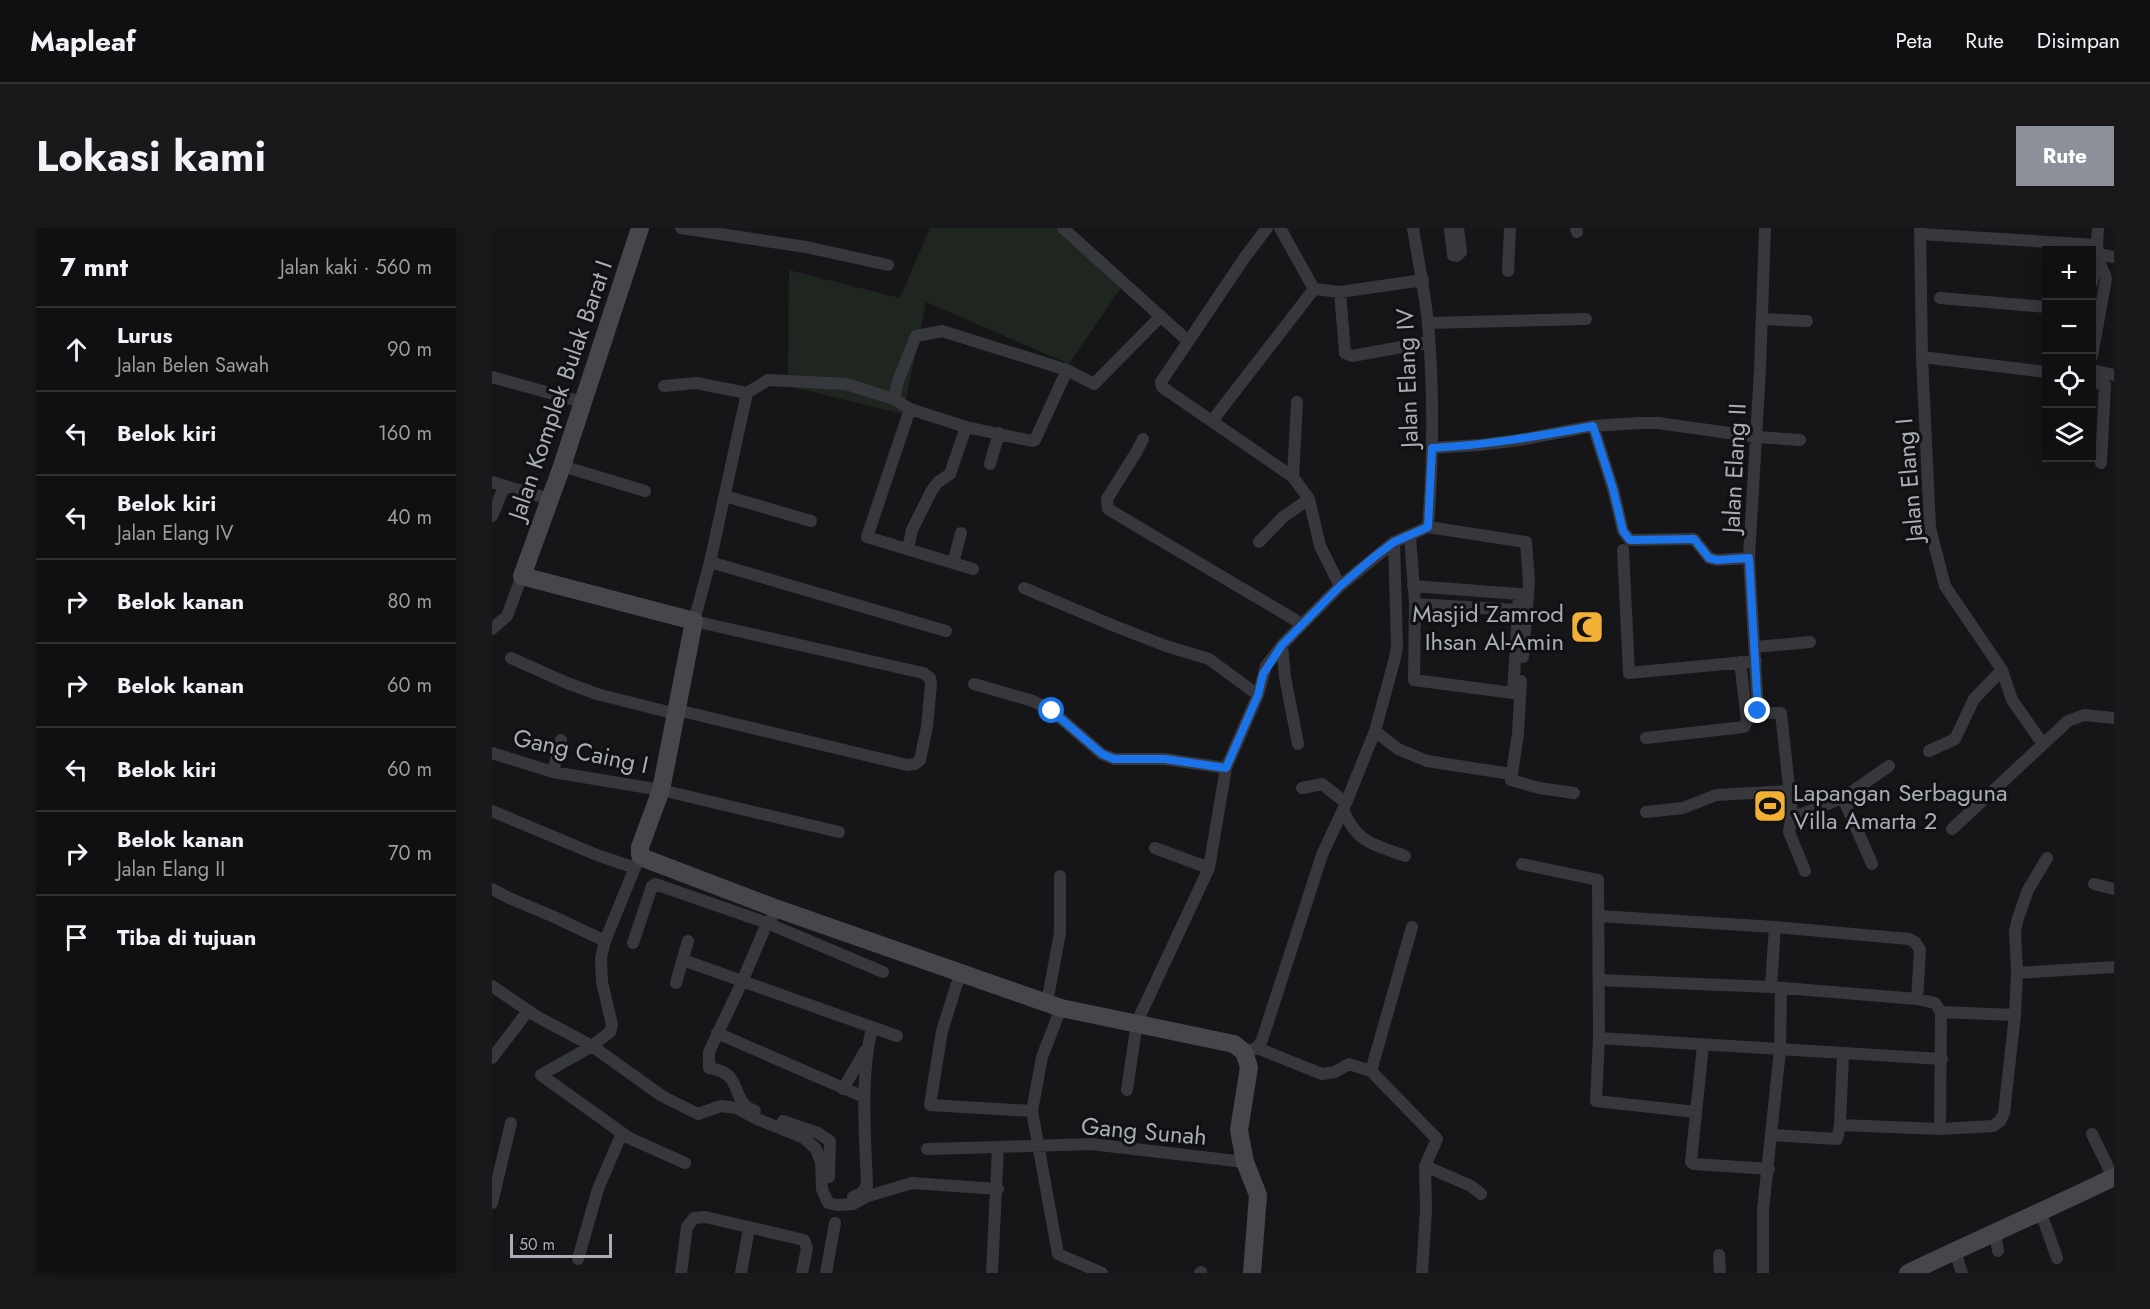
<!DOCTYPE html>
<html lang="id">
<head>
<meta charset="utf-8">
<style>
  body { margin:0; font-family:Jost,sans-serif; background:#19191b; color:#f1f3f6 }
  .controls { position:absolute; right:18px; top:18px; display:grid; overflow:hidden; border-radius:0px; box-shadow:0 3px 15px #0003 }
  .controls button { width:54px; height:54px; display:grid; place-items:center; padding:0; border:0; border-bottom:2px solid #303032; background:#101012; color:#f1f3f6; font:30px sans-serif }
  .scale { position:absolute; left:18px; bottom:15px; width:102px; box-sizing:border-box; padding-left:6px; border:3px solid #a8adb8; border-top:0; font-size:16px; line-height:21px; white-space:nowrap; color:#a8adb8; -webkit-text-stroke:4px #111113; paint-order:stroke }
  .stop { position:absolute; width:18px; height:18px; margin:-14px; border:4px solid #1a73e8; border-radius:50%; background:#fff }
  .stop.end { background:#1a73e8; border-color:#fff; box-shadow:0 2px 6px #0008 }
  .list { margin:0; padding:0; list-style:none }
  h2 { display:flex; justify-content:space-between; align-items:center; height:78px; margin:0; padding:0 24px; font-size:26px }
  h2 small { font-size:20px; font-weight:400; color:#9c9d9f }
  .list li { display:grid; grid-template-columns:39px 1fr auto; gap:18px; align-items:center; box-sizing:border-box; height:84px; padding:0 24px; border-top:2px solid #303032 }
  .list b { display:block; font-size:22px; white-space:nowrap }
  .list p { margin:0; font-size:20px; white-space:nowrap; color:#9c9d9f }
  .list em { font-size:20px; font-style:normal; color:#9c9d9f }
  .icon { flex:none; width:33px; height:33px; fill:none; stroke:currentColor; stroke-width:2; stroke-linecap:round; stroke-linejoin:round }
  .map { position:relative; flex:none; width:1622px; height:1045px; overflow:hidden; border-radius:0px }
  header { display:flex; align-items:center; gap:36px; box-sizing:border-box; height:84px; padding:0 30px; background:#101012; border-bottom:2px solid #303032 }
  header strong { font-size:28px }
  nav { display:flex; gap:33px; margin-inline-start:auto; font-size:21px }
  .intro { display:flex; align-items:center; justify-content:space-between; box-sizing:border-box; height:144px; padding:0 36px }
  h1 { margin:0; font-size:42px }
  .button { padding:15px 27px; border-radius:0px; background:#8c9099; color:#fff; font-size:21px; font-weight:700 }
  main { display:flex; gap:36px; padding:0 36px }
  aside { flex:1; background:#101012; border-radius:0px; box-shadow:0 3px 15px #0003 }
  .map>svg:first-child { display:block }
</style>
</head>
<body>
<header>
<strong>Mapleaf</strong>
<nav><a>Peta</a><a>Rute</a><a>Disimpan</a></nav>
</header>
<div class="intro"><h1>Lokasi kami</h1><a class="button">Rute</a></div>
<main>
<aside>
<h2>7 mnt<small>Jalan kaki · 560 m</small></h2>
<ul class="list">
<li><svg class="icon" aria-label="ahead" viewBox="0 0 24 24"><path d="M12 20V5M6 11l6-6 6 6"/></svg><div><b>Lurus</b><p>Jalan Belen Sawah</p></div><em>90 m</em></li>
<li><svg class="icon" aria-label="left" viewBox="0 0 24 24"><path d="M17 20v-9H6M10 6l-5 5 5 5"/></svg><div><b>Belok kiri</b></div><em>160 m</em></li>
<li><svg class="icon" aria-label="left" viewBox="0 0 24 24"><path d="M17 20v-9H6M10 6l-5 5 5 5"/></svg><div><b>Belok kiri</b><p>Jalan Elang IV</p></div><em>40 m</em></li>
<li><svg class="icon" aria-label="right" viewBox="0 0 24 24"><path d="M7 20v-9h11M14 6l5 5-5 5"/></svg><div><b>Belok kanan</b></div><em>80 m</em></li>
<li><svg class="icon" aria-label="right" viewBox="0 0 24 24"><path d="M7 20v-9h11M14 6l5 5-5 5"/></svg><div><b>Belok kanan</b></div><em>60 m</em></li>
<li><svg class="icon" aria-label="left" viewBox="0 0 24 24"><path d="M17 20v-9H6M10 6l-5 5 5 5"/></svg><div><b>Belok kiri</b></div><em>60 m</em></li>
<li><svg class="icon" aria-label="right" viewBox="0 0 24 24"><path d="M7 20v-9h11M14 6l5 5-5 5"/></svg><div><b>Belok kanan</b><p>Jalan Elang II</p></div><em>70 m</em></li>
<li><svg class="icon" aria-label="arrive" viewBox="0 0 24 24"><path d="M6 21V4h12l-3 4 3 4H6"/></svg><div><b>Tiba di tujuan</b></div></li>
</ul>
</aside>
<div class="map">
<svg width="1622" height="1045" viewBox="0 0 1622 1045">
  <rect width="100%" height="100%" fill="#161618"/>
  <!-- green -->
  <path fill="#1e261f" d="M438,0H565L630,58L577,136L434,74L411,186L296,158L297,42L408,70Z"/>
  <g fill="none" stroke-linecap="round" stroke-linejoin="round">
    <!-- street -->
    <path stroke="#37383d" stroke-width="12" d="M189,0L314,19L396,37
      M571,0L696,113
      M775,0L753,29L669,154L670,159L801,249
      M788,0L822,61
      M921,0C926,32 933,64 936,96C942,162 941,233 936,299
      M958,0L961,27L965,28L969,24L966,0
      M1084,0L1085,4
      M1273,0L1268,141L1257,330L1266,483L1269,485H1289L1300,586L1297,604L1313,643
      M1428,0L1430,129L1438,300L1453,358L1510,442L1520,472L1551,516
      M1428,6L1605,17
      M1607,26L1622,29
      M1016,43L1018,0
      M1600,55L1602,44L1608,38
      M822,61L848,64L931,52
      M848,64L853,125L860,128L937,114
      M1448,70L1554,79
      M1270,91L1315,93
      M936,95L1094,91
      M1600,128L1614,51C1613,44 1610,42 1608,36C1604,25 1605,12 1606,0
      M1430,129L1554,144
      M1600,142L1622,147
      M0,149L90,174
      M1600,154L1613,157L1609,235
      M172,158L204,155L255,165L276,152L354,156L402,171L418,181L474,199L540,213L543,212L575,142
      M402,171L406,153L424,108L450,103L575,142L602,156L669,88
      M805,174L801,249L817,271L828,318L848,358
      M418,181L375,309L481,341
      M720,193L822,61
      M1101,198L1121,261L1131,303L1138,312L1202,311L1217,330L1225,332L1257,330
      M651,211L645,223L615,271L616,281L810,396
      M940,220L987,217L1027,212L1101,198L1147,195H1166L1265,209L1308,212
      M498,236L507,205
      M70,238L153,263
      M0,254L57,271
      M233,268L319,293
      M0,288L12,259
      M936,299L1034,314L1037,354L1031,429
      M918,308L923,376L922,452L1021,465L1027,366L921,358
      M767,314L791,289L817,271
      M416,321L420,302L440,262L446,254L458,246L474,199
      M1131,322L1137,445L1264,433
      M218,334L454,403
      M461,335L469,305
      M532,360L620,397L674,418L717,431L766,467
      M923,376L1025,382
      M0,401L15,388L30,348
      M790,417L793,449L806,516
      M1263,419L1318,414
      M19,430L75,455L105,466L184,486
      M1029,453L1026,506L1019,552L1047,560L1082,565
      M482,456L541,473L560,483L610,526L622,531H673L734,540
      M185,482L415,537L423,536L428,532L435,499L439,456L438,450L431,445L202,393L218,334L255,165
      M883,503L906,521L935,533L1019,546
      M1154,510L1252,499L1255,493L1248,434
      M1437,523L1463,511L1482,471L1510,442
      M0,525L61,544L169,562L347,604
      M61,544L69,512
      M810,560L830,556L854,575
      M1351,570L1380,636
      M851,582C866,616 881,616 913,628
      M0,583L105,627L143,640
      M1154,584L1191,580L1224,567L1296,563
      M1300,586L1307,587L1351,570L1397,538
      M1460,601L1576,493L1592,487L1622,490
      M663,620L717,640
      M148,627L113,713L109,730L110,754L120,797L118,804L100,818L49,847L137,910L193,935
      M1030,636L1106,652L1107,810L1104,873L1204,884
      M1602,656L1622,661
      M0,661L17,670L60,688L113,713
      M1107,688L1283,699L1417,711L1423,714L1428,722L1425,771
      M141,715L160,658L163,656L275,695L391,744
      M191,732L405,808
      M1525,745L1622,739
      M468,746L450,803L438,877L540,883
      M1107,752L1279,759L1425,771L1443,775L1449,784L1448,901
      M184,755L196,713
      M0,758L44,788L100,818L170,868L206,886L229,878L244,880L265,891L312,910L324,921L329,934L330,961L336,975L345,977L361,976L376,968L420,955L506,961
      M1279,759L1283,699
      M555,774L568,705V648
      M569,780L550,829L540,883L566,1026L610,1045
      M1523,787L1525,745L1523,703L1526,690L1536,662L1555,630
      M225,805L372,869
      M1107,810L1450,831
      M1211,817L1199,934L1202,936L1277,941
      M765,820L830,846L843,844L857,836L879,843L945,911L933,938L934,982L930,1045
      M752,824L765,820L770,812L830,627L854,575L883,503L903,430L905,418L902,314
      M0,830L36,783
      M879,843L920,699
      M351,861L373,823
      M635,862L645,794L717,640L734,540L766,467L774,438L790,417L848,358L902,314L936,299
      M263,883C236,873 254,845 217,840V824L250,754L275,695L280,689L283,680
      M291,893L326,905L338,913L337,949
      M1348,897L1448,901L1501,898L1508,893L1512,885L1523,787L1449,784
      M1600,906L1621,949
      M1280,907L1345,911L1348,897L1351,826
      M506,919L599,916L753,934
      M435,921L506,919L500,1045
      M933,938L979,958L989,966
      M361,969L370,965L375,957C373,904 368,851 380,799
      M0,975L19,895
      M1549,985L1565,1030
      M1503,1004L1506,1023
      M1463,1023L1470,1045
      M1227,1027L1228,1045
      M86,1031L106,961L130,905
      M189,1045L195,999L202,990L213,989L312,1012L315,1020L310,1045
      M249,1045L257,1000
      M334,1045L343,995
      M708,1045L709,1044
      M1271,1045V982L1288,822L1289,761"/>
    <!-- secondary -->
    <path stroke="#45474d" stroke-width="18" d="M148,0L70,238L30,348L202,393L169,562L148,619V627L154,631L283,680L569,780L742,816L752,824L757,839L747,902L753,934L766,967L760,1045
      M1416,1045C1485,1012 1554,982 1622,949"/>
  </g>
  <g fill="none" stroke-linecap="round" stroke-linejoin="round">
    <!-- route -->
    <path stroke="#1a73e8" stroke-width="8" d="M560,483L610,526L622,531H673L734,540L766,467L771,446L790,417L848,358L882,329L902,314L936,299L940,220C995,217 1047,208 1101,198L1121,261L1131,303L1138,312L1202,311L1217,330L1225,332L1257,330L1266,483"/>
  </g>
  <!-- icons -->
  <defs>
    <symbol id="mosque-square" viewBox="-11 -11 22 22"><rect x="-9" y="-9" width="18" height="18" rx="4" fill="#f2b134" stroke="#111113"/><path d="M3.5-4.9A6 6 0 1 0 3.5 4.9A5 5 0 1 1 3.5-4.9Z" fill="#111"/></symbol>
    <symbol id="stadium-square" viewBox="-11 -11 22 22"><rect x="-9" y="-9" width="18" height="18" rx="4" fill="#f2b134" stroke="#111113"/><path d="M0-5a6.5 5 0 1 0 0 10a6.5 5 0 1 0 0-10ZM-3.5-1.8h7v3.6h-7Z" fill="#111"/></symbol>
  </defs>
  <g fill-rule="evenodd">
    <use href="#mosque-square" x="1076" y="380" width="38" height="38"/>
    <use href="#stadium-square" x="1259" y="559" width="38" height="38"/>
  </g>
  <g text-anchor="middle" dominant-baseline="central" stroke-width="6" stroke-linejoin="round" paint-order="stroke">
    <!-- street labels -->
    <g font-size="24" fill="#a8adb8" stroke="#111113">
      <text transform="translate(915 150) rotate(-92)">Jalan Elang IV</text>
      <text transform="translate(68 162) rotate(-71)">Jalan Komplek Bulak Barat I</text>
      <text transform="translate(1242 240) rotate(-87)">Jalan Elang II</text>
      <text transform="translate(1417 252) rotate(-95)">Jalan Elang I</text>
      <text transform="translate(89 523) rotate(12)">Gang Caing I</text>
      <text transform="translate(652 903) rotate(5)">Gang Sunah</text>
    </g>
    <!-- poi labels -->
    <g font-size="24" fill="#a8adb8" stroke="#111113" text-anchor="end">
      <text x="1072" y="385">Masjid Zamrod<tspan x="1072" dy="28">Ihsan Al-Amin</tspan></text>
      <text x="1301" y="564" text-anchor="start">Lapangan Serbaguna<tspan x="1301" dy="28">Villa Amarta 2</tspan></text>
    </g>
  </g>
</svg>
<div class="controls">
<button>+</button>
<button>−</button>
<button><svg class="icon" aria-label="locate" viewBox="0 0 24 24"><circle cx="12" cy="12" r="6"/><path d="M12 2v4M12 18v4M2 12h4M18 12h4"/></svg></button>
<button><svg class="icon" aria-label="layers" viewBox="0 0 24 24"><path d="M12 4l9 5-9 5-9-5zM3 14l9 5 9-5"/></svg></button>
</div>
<div class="scale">50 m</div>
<div class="stop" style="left:560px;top:483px"></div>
<div class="stop end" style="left:1266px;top:483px"></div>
</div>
</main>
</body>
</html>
